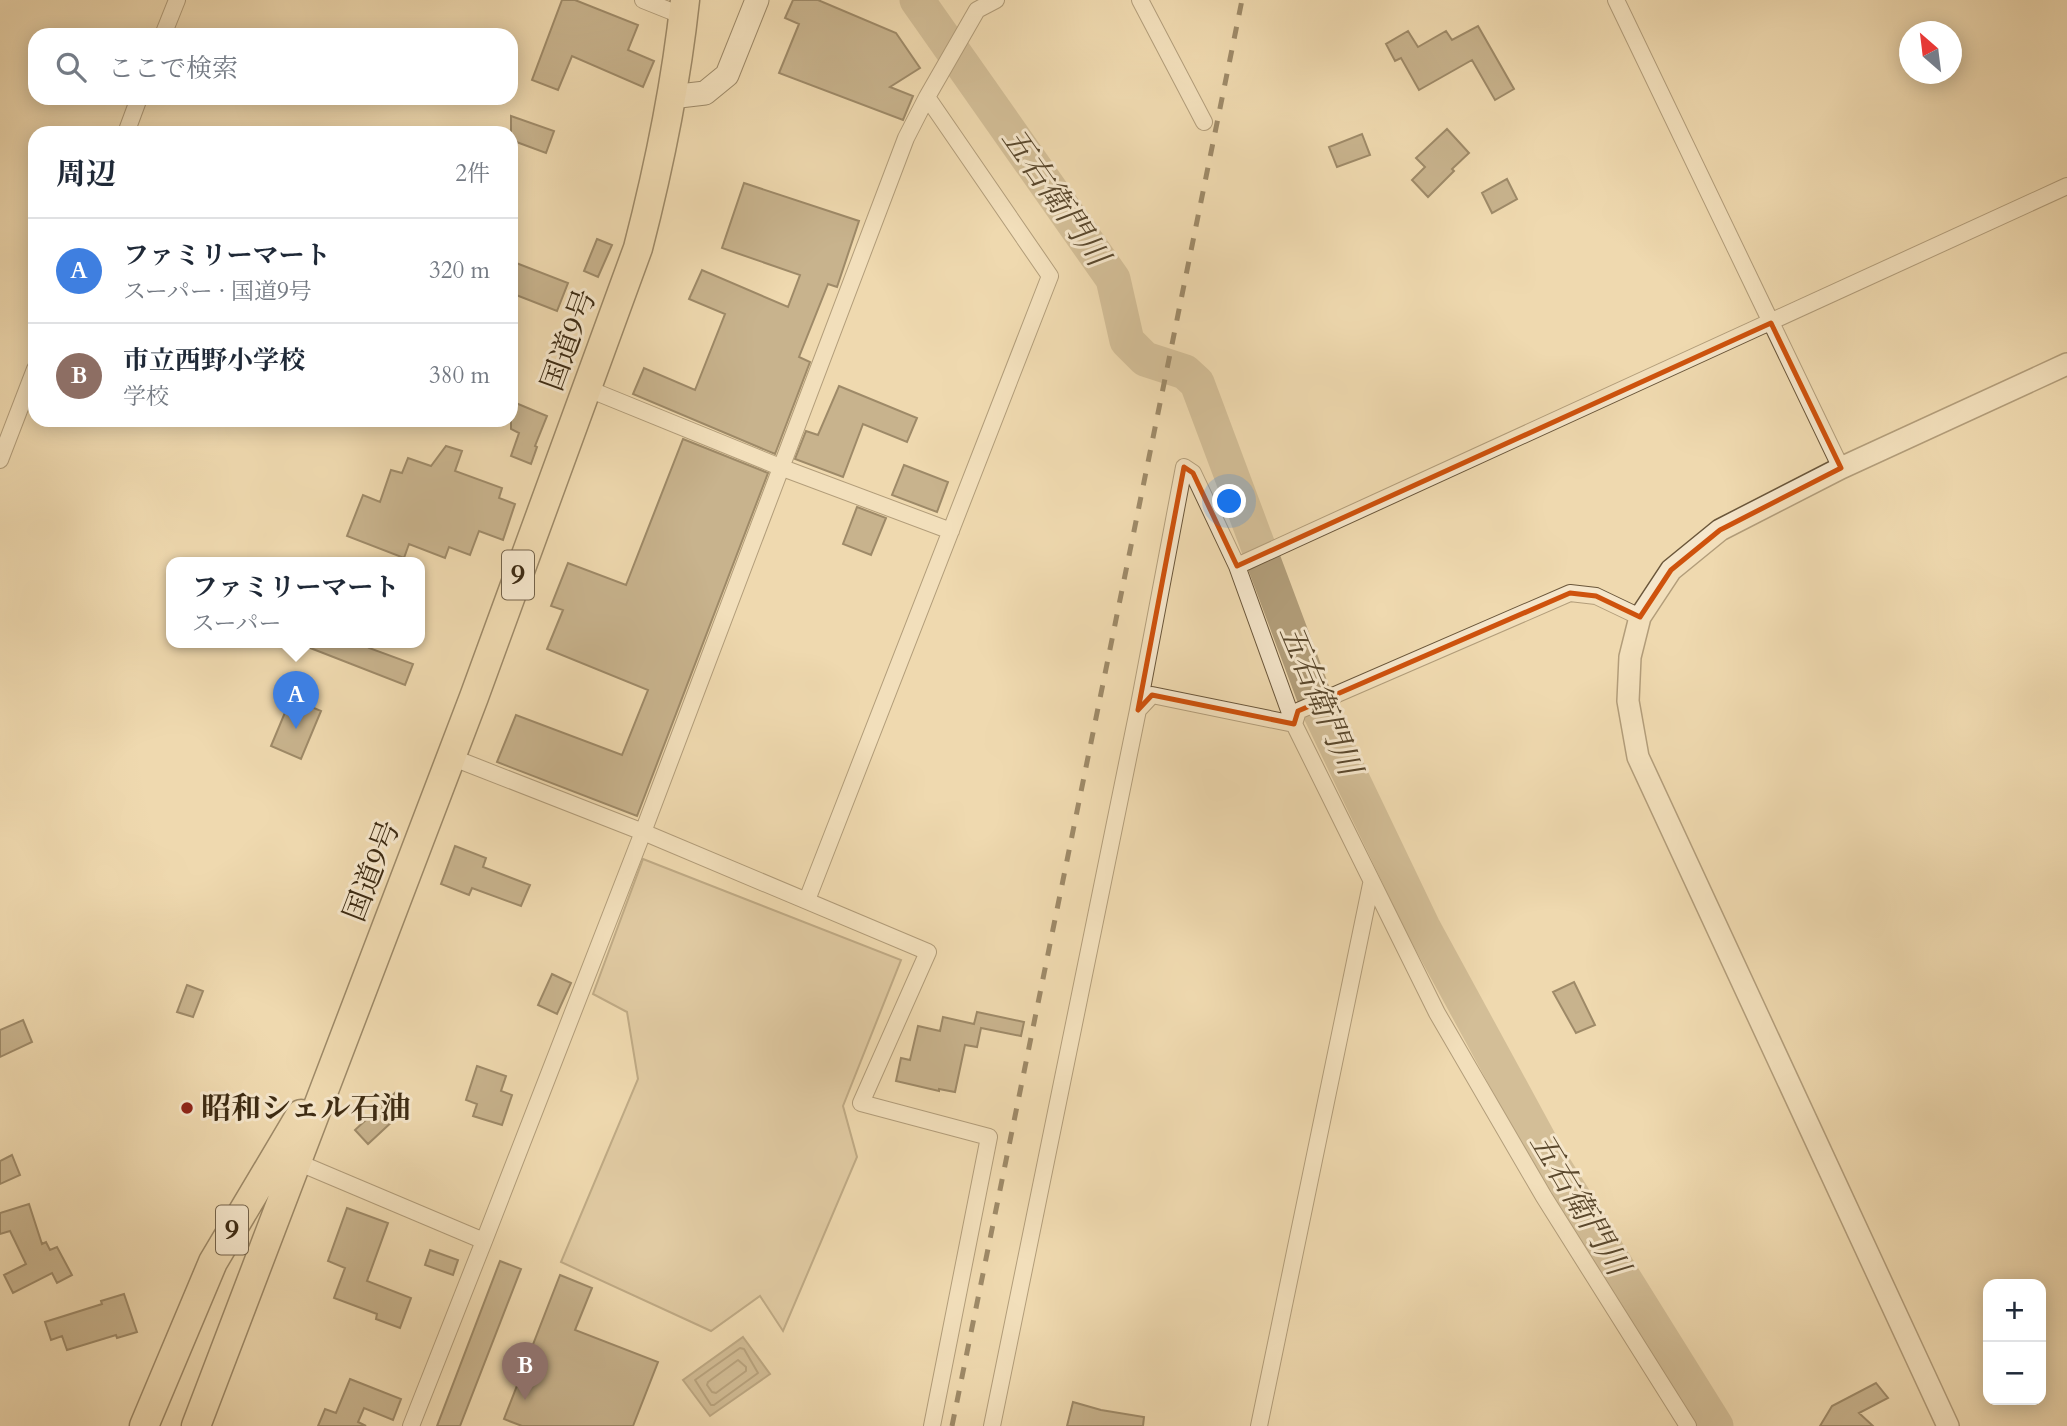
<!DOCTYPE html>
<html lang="ja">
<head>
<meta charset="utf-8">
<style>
  body { margin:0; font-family:Cardo,"Noto Serif JP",serif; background:#f2f2f3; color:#1f2937 }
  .controls { position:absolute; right:21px; bottom:21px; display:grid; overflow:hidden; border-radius:14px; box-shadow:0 4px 18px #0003 }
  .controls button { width:63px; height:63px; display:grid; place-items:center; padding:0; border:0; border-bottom:2px solid #e0e1e3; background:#fff; color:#1f2937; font:35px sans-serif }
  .compass { position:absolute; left:1899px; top:21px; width:63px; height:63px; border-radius:50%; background:#fff; box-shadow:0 4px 18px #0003; rotate:332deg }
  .you { position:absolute; left:1230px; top:502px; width:24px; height:24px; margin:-18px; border:5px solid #fff; border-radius:50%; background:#1a73e8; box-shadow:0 0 0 10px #1a73e833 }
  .badge { display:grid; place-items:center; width:46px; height:46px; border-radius:50%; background:#8f2418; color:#fff; font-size:23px; font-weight:700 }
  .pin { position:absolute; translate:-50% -58px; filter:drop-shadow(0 2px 4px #0008) }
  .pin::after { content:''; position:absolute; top:37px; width:24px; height:21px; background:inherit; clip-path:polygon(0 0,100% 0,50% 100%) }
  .popup { position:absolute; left:166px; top:557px; width:259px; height:91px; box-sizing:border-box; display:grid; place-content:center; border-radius:14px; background:#fff; filter:drop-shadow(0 2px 5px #0005); font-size:23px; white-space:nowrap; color:#747a83 }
  .popup b { font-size:26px; color:#1f2937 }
  .popup::after { content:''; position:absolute; left:50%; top:100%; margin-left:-14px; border:14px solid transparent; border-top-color:#fff }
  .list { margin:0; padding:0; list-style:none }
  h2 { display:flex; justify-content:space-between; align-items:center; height:91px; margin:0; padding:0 28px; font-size:30px }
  h2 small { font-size:23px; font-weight:400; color:#747a83 }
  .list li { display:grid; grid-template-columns:46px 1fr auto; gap:21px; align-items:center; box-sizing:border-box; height:105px; padding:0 28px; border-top:2px solid #e0e1e3 }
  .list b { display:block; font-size:26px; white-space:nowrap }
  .list p { margin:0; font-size:23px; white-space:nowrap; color:#747a83 }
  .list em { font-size:23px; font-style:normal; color:#747a83 }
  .icon { flex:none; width:38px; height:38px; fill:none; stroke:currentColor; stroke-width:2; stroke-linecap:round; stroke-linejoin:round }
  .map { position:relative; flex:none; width:2067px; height:1426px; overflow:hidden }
  .search { position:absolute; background:#fff; box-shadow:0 4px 18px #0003; left:28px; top:28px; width:490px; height:77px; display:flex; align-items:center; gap:18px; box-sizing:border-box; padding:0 24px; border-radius:21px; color:#747a83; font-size:26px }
  .panel { position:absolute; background:#fff; box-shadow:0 4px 18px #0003; left:28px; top:126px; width:490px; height:301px; border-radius:21px }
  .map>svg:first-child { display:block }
</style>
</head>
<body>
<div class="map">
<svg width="2067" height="1426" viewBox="0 0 2067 1426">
  <rect width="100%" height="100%" fill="#efd9af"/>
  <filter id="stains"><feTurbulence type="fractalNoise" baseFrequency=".00286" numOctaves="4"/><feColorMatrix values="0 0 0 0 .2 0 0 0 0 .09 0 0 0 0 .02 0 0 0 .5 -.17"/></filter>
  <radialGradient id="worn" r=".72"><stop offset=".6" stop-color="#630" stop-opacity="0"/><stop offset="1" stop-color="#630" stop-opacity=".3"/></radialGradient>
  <!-- green -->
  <path fill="#d1bb94" stroke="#877354" stroke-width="2" d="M643,859L901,960L843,1106L857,1157L783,1331L760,1296L711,1331L561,1262L638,1079L627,1012L593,994Z"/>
  <!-- water -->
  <path fill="#b29e7a" stroke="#837051" stroke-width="2" d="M743,1337L770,1374L710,1416L683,1380Z"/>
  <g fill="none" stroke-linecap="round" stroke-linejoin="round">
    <!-- shore -->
    <path stroke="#786446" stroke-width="2" d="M740,1348L744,1349L758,1373L714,1405H711L695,1380Z
      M738,1360L746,1367V1371L716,1393L712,1392L707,1385L708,1382Z"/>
    <!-- river -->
    <path stroke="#b29e7a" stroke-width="35" d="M917,0L1113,279L1127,341L1145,359L1185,372L1197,383L1320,712L1423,927L1547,1155L1716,1426"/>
  </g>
  <!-- building -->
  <path fill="#9a8564" stroke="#3d2b13" stroke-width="2" d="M562,0H575L638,25L628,50L654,61L643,87L572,56L558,90L532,80Z
    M793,0H818L896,33L920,68L890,87L913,96L903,120L779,73L799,24L785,18Z
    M1478,26L1514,89L1495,100L1472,60L1419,90L1401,58L1395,61L1386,44L1408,31L1418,47L1446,31L1452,40Z
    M511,116L554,131L546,153L511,140Z
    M1447,129L1469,153L1452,169L1454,171L1428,197L1412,180L1425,167L1416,158Z
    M1362,134L1370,155L1337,167L1329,147Z
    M1507,179L1517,199L1492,213L1482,193Z
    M744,183L859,221L837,287L828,284L799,357L810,362L775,454L633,394L644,368L695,390L725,314L689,299L702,270L788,307L800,275L722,248Z
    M597,239L612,245L598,277L584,271Z
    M511,261L568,283L557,311L511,293Z
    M839,386L917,418L907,442L863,424L843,477L795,459L806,431L818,435Z
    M511,401L547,416L535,446L537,447L531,464L511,456L519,433L511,429Z
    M683,439L768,473L637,816L497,762L516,715L622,755L648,690L547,649L563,610L551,606L568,563L626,585Z
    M446,446L462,451L455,471L502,488L499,498L515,504L503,540L479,531L470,555L449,547L445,558L409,544L404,558L347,536L363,495L380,502L391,470L402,473L408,458L431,466Z
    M904,465L948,482L937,512L892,495Z
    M857,507L886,518L871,555L843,544Z
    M371,643L369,648L413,664L405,685L300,644Z
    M291,698L321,711L301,759L271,746Z
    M455,846L486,858L483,867L530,885L521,906L472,888L469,895L441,884Z
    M552,974L571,983L557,1014L538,1005Z
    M1574,982L1595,1025L1576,1033L1553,992Z
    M187,985L203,991L193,1017L177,1012Z
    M977,1012L1024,1022L1021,1036L981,1028L977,1047L965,1045L955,1092L939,1089V1091L896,1081L901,1058L910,1060L918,1026L940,1031L943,1017L974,1024Z
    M23,1020L32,1042L0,1057V1030Z
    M477,1066L506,1076L501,1091L512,1095L502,1125L473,1116L477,1104L466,1100Z
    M396,1092L409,1106L368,1144L355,1130Z
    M12,1155L20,1175L0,1184V1161Z
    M29,1204L42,1244L46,1242L50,1250L57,1247L72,1275L57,1283L52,1273L13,1293L4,1275L26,1264L10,1231L0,1234V1213Z
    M347,1208L388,1223L367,1281L411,1298L400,1328L376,1319L377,1314L334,1298L345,1268L328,1261Z
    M430,1250L458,1260L453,1275L425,1265Z
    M500,1261L521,1269L460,1426H437Z
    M560,1275L592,1288L575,1330L658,1362L633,1426H522L504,1419Z
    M124,1294L137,1332L117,1338L116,1335L67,1350L62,1336L51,1340L45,1322L102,1304L101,1301Z
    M350,1379L401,1399L393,1420L364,1408L358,1422L366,1426H318L325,1409L336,1413Z
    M1876,1383L1888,1398L1859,1413L1873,1426H1820L1832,1406Z
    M1073,1402L1101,1410L1144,1417L1143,1426H1067Z"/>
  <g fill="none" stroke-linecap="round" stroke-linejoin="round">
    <defs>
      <path id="minor" d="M643,0L683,16
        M1140,0L1204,122
        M1616,0L1841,468
        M163,35L177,0
        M126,133L139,98
        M586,388L780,467L951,531
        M0,460L35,369
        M1138,710L1184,467L1193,473L1237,566
        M451,757L643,832L928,952L861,1103L989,1137L932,1426
        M807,900L1050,276L927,97L977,10L996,0
        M297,1162L484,1241L411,1426
        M484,1241L643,832L906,138L927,97
        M992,1426L1138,710L1152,695L1294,724L1298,711L1570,593L1596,596L1640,617
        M1259,1426L1371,884
        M1688,1426L1544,1197L1437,1013L1294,724L1237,566L2067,186"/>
      <path id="tertiary" d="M1948,1426L1638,757L1628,701L1630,657L1640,617L1671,570L1720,530L1841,468L2067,364"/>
      <path id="secondary" d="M671,97L705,93L727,75L757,0"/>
      <path id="trunk" d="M144,1426L213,1262L301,1114
        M196,1426L474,697L638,248C659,167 676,84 685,0"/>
    </defs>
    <!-- minor casing -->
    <use href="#minor" stroke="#6a563a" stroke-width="18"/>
    <!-- tertiary casing -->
    <use href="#tertiary" stroke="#6a563a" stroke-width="24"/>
    <!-- secondary casing -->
    <use href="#secondary" stroke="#3d2b13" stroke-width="25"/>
    <!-- trunk casing -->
    <use href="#trunk" stroke="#3d2b13" stroke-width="31"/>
    <!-- minor -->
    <use href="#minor" stroke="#f5e6cb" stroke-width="16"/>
    <!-- tertiary -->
    <use href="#tertiary" stroke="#f5e6cb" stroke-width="21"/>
    <!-- secondary -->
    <use href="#secondary" stroke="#f5e6cb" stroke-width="23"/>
    <!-- trunk -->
    <use href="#trunk" stroke="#efd9af" stroke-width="28"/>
    <!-- rail -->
    <path stroke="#3d2b13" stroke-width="5" stroke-dasharray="12 12" stroke-linecap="butt" d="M952,1426L1242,0"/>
  </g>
  <!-- marked area -->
  <path d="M0 0H2067V1426H0ZM1771,323L1841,468L1720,530L1671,570L1640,617L1596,596L1570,593L1298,711L1294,724L1152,695L1138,710L1184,467L1193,473L1237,566Z" fill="#efd9af" fill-opacity=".55" fill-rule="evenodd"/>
  <path fill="none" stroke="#ce520d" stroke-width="5" stroke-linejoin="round" d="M1771,323L1841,468L1720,530L1671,570L1640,617L1596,596L1570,593L1298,711L1294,724L1152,695L1138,710L1184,467L1193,473L1237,566Z"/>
  <!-- markers -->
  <circle fill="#8f2418" stroke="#f5e6cb" stroke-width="2.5" cx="187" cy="1108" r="7"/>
  <g text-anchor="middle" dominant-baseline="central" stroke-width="6" stroke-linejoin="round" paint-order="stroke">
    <!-- shield labels -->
    <g fill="#f5e6cb" stroke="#74634a" stroke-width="2">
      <rect x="502" y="550.5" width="32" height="49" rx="5"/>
      <rect x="216" y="1205.5" width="32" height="49" rx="5"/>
    </g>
    <g font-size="28" font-weight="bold" fill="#3d2b13">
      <text x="518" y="575">9</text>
      <text x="232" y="1230">9</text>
    </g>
    <!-- street labels -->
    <g font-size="30" fill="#3d2b13" stroke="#f5e6cb">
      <text transform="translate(569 340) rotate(-70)">国道9号</text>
      <text transform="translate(372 871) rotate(-69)">国道9号</text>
    </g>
    <!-- poi labels -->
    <g font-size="30" font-weight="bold" fill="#3d2b13" stroke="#f5e6cb" text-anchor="start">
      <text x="201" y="1108">昭和シェル石油</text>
    </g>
    <!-- water labels -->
    <g font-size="32" font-style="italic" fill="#5a482d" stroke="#f5e6cb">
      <text transform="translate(1055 197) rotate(55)">五右衛門川</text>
      <text transform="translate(1320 700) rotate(67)">五右衛門川</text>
      <text transform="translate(1579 1204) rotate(59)">五右衛門川</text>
    </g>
  </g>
  <rect width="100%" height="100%" filter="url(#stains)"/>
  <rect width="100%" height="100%" fill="url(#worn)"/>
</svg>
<div class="controls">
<button>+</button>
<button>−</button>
</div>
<svg class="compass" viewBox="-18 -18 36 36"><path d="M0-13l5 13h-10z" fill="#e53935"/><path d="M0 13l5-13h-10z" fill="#747a83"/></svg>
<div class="you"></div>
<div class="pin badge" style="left:296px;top:729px;background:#3f7fe0">A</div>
<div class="popup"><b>ファミリーマート</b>スーパー</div>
<div class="pin badge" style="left:525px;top:1400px;background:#8d6e63">B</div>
<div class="search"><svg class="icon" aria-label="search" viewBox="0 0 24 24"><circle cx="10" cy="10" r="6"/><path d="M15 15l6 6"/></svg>ここで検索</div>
<section class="panel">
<h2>周辺<small>2件</small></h2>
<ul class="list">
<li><span class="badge" style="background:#3f7fe0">A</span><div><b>ファミリーマート</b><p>スーパー · 国道9号</p></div><em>320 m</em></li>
<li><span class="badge" style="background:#8d6e63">B</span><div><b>市立西野小学校</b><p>学校</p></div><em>380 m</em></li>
</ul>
</section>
</div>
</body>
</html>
